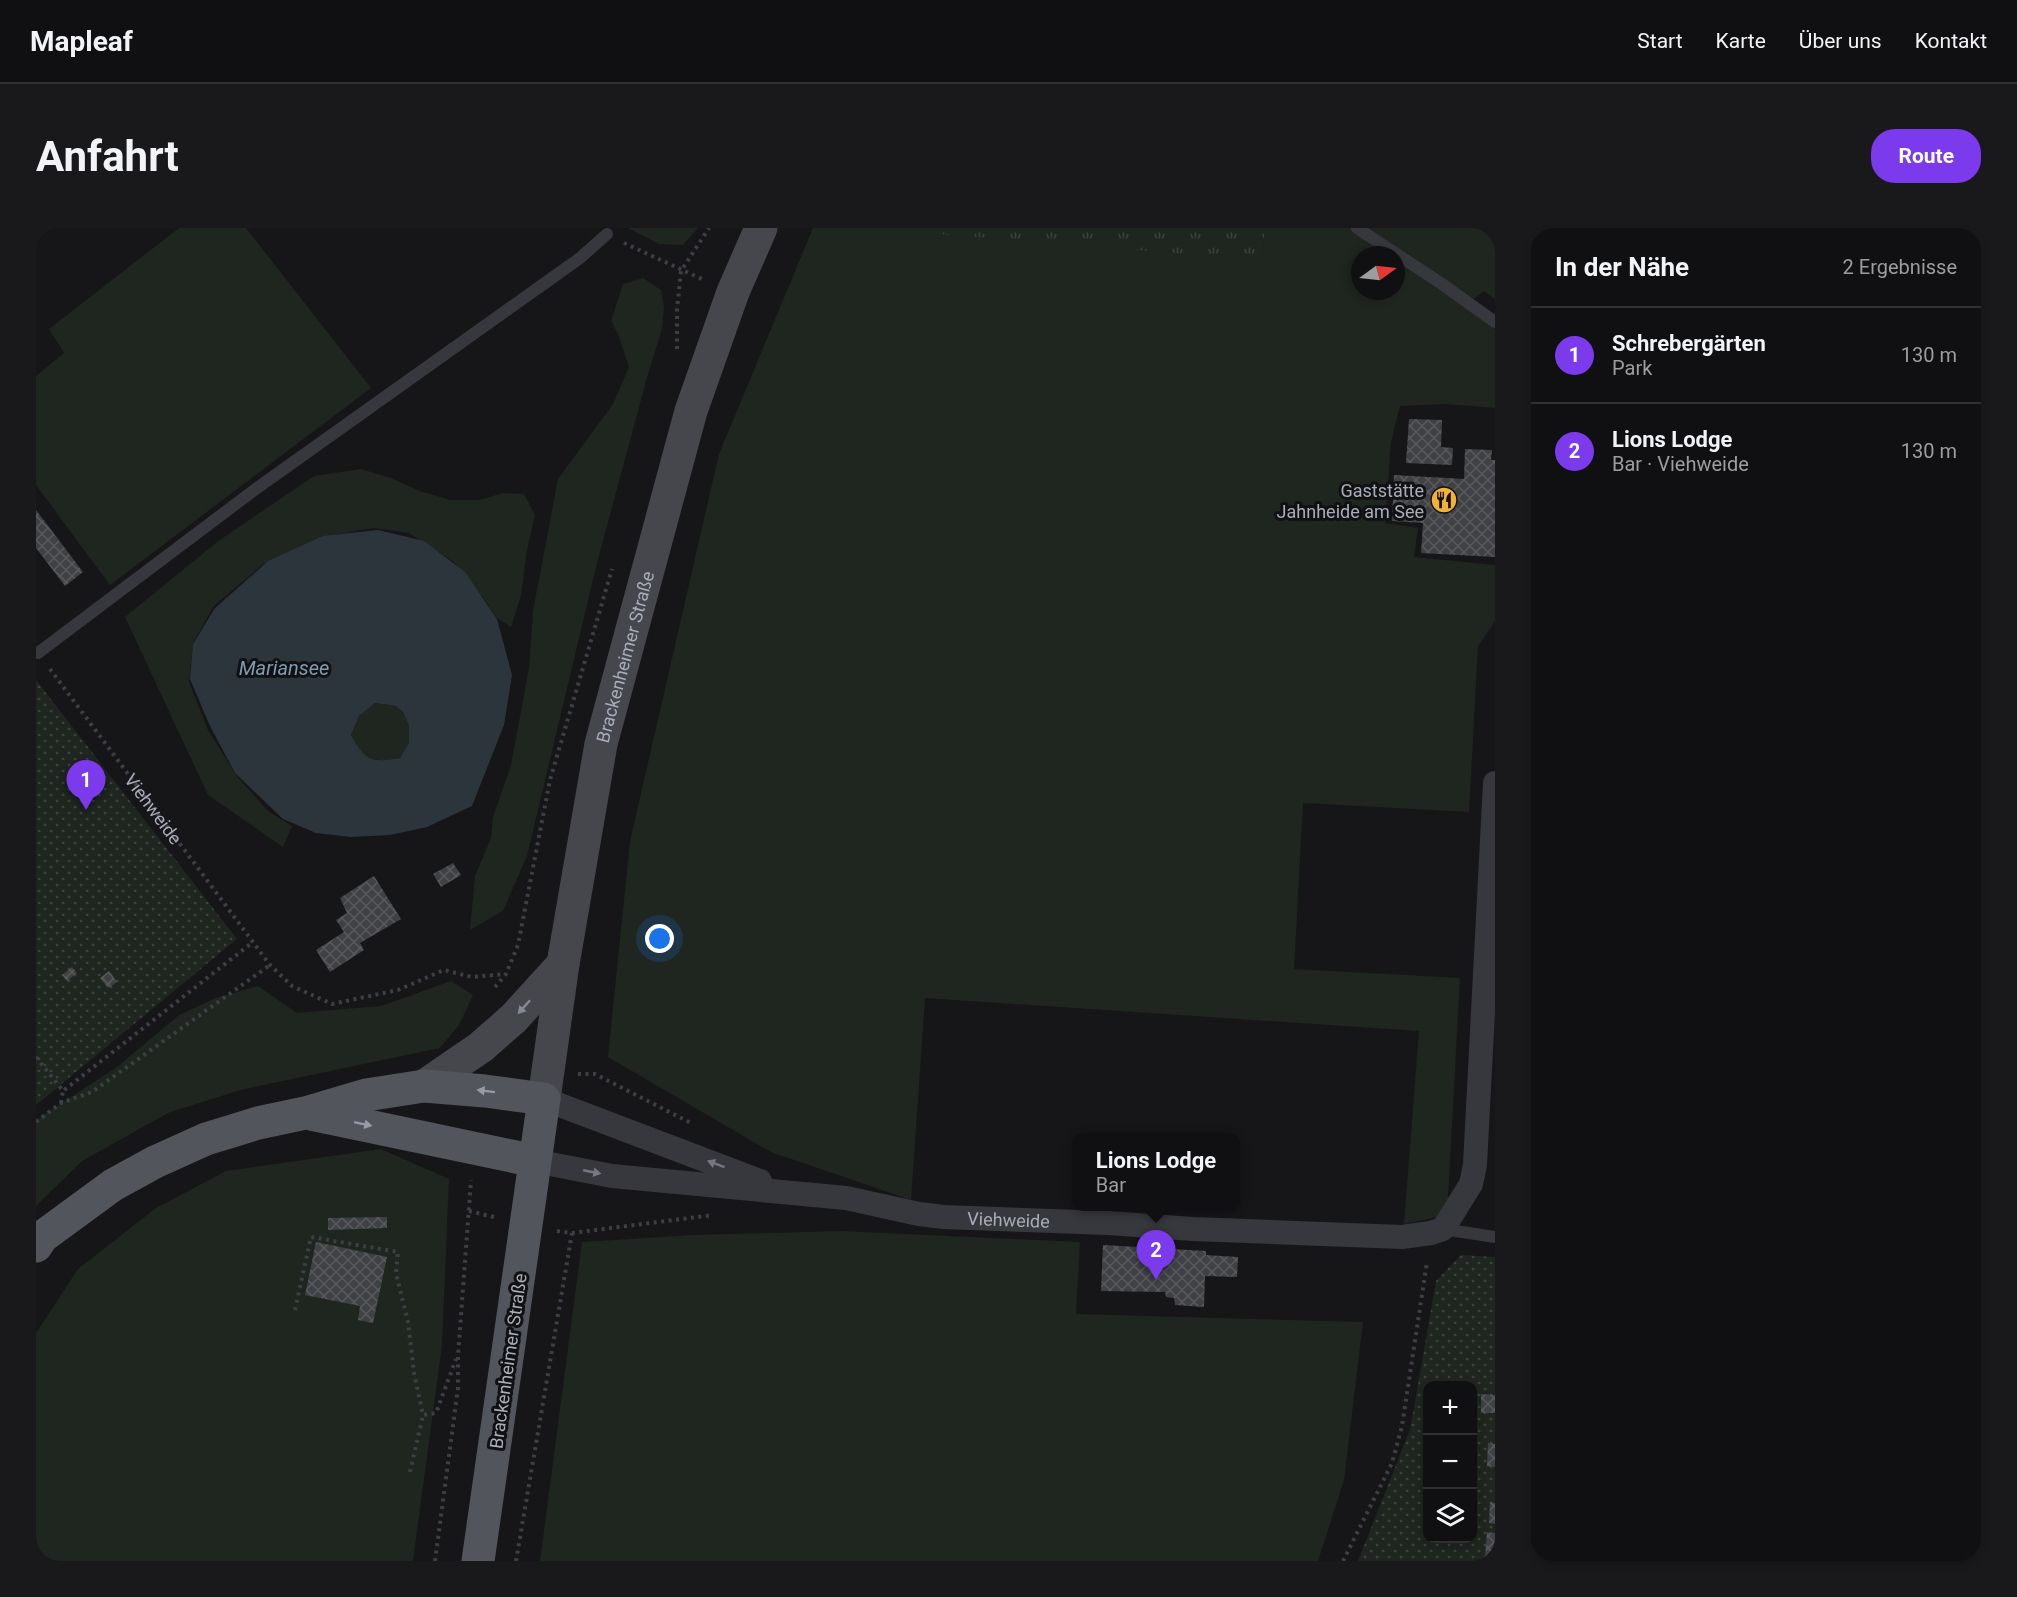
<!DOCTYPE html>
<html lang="de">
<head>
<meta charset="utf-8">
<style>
  body { margin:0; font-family:Roboto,sans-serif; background:#19191b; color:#f1f3f6 }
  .controls { position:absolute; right:18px; bottom:18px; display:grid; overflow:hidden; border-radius:12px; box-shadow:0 3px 9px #0003 }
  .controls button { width:54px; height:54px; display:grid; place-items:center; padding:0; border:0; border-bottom:2px solid #303032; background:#101012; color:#f1f3f6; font:30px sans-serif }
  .compass { position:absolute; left:1315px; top:18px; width:54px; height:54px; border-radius:50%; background:#101012; box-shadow:0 3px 9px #0003; rotate:75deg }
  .you { position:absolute; left:624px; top:711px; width:21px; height:21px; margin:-15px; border:4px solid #fff; border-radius:50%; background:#1a73e8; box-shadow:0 0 0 9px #1a73e833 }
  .badge { display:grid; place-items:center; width:39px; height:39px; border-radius:50%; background:#7c3aed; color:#fff; font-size:20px; font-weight:700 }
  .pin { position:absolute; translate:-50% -50px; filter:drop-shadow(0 2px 3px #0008) }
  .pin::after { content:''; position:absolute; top:32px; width:21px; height:18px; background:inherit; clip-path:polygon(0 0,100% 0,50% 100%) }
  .popup { position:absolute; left:1036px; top:905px; width:168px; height:78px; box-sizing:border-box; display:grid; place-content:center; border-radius:12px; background:#101012; filter:drop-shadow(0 2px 4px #0005); font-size:20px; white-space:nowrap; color:#9c9d9f }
  .popup b { font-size:22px; color:#f1f3f6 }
  .popup::after { content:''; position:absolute; left:50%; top:100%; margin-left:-12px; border:12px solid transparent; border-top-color:#101012 }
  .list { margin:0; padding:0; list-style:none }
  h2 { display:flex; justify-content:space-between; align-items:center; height:78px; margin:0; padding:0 24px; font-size:26px }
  h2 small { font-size:20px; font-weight:400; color:#9c9d9f }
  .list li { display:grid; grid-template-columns:39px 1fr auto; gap:18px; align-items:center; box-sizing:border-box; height:96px; padding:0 24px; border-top:2px solid #303032 }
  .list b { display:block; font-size:22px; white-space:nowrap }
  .list p { margin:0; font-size:20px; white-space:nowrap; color:#9c9d9f }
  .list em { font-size:20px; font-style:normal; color:#9c9d9f }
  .icon { flex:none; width:33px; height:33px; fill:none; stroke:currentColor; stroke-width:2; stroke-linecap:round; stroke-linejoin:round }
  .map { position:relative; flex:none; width:1459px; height:1333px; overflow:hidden; border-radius:24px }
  header { display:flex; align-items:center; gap:36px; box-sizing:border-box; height:84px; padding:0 30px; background:#101012; border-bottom:2px solid #303032 }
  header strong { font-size:28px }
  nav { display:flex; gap:33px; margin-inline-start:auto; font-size:21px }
  .intro { display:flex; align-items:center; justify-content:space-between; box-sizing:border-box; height:144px; padding:0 36px }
  h1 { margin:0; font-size:42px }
  .button { padding:15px 27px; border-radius:24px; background:#7c3aed; color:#fff; font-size:21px; font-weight:700 }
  main { display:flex; gap:36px; padding:0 36px }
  aside { flex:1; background:#101012; border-radius:24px; box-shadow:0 3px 9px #0003 }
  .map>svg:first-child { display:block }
</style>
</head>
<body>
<header>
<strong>Mapleaf</strong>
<nav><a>Start</a><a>Karte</a><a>Über uns</a><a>Kontakt</a></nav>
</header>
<div class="intro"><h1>Anfahrt</h1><a class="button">Route</a></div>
<main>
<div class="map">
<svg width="1459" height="1333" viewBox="0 0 1459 1333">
  <defs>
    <pattern id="park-tufts" width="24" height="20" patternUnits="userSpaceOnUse" patternTransform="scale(1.5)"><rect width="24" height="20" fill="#1e261f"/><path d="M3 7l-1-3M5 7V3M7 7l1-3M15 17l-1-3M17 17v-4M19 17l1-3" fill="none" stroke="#3c433d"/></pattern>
    <pattern id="garden-dots" width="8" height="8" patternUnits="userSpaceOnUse" patternTransform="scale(1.5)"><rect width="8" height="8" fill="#1e261f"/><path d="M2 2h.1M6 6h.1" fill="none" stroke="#3c433d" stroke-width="1.8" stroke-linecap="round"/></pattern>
    <pattern id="building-cross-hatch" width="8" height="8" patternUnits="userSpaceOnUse" patternTransform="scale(1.5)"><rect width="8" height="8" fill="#404145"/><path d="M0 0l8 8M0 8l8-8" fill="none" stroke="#595a5e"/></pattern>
  </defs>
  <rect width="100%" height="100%" fill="#161618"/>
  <!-- grass -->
  <path fill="#1e261f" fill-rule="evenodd" d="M143,0H210L335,160L74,357L0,257V148L28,125L13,101Z
    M592,0H662L647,17L623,16Z
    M777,0H883L882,3L1226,31L1229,0H1459V71L1448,63L1429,78L1459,101V180L1410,176L1364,178L1355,214L1349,295L1382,300L1378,329L1459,337V393L1442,418L1433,584L1267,575L1258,741L1424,750L1411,987L1368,996L1383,803L889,770L875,972L735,924L572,829L594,613L683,226ZM1324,27H1360V63H1324Z
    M607,50L625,62L628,79L626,101L612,146L561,335L491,628L467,683L434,702L439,648L455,610L457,589L475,537L493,440L497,383L522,251L577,176L593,139L582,106L575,93L587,56Z
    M325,241L355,250L384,263L414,272H443L467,265L488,266L499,287L491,322L485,368L475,399L461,390L449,372L418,334L373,305L337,300L292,308L226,337L178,378L157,415L153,454L171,500L200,547L232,583L256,598L247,619L172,567L89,389L181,314L278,248Z
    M339,475L360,478L367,483L373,497V515L365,530C335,535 330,533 315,507L323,488Z
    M415,753L437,767L423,797L404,820L204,862L132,885L46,933L0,978V892L81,839L143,787L180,770L222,758L261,785L345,778Z
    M345,921L413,951L406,1117L377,1333H0V1105L42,1041L120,980L190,943Z
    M806,1003L1044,1014L1040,1086L1327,1094L1308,1252L1282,1333H504L546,1014L658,1007Z"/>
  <!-- park -->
  <path fill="url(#park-tufts)" d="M883,0H1229L1226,32L881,4Z"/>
  <!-- garden -->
  <path fill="url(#garden-dots)" fill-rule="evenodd" d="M0,452L201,711L0,877Z
    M1425,1027L1459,1029V1333H1322L1374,1202L1400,1053ZM1392,1158H1436V1310H1392Z"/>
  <!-- water -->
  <path fill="#2c353c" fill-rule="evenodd" d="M342,302L388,313L429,344L461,391L476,447L468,497L436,578L391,599L354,607L315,609L280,605L247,591L199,545L174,498L154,451L157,416L179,380L232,333L287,308ZM339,475L360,478L367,484L373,497V515L364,530C335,535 330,533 315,507L323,488Z"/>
  <!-- building -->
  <path fill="url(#building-cross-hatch)" d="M1373,191L1406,192L1405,219L1417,220L1416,237L1370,235Z
    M1429,221L1456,222L1455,232H1459V329L1385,325L1387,295L1356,293L1358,247L1428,251Z
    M0,282L47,344L29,358L0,320Z
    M417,635L425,647L405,659L397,646Z
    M338,648L365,691L324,715L328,722L294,744L280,722L308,704L300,692L311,685L304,670Z
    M36,739L41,745L31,753L26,747Z
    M73,743L81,754L72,760L64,750Z
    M351,989V1000L292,1002V990Z
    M280,1014L351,1029L337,1095L322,1092L324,1078L269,1067Z
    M1067,1017L1170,1023V1027L1202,1029L1201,1049L1169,1048L1168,1079L1139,1077L1138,1070L1130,1069L1129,1064L1065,1063Z
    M1445,1166L1459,1167V1185H1445Z
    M1452,1215L1459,1216V1239L1451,1238Z
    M1454,1274L1459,1275V1296L1453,1295Z
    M1451,1304L1459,1305V1329H1449Z"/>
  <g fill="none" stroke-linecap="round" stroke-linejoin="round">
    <!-- path -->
    <g stroke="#3d3f44" stroke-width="4" stroke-dasharray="3 4.5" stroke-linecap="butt">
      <path d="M588,15L668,52"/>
      <path d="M641,121V82L645,43L673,0"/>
      <path id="s1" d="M14,441L234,737L256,758L296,776L362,762L408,742L436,749L469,746"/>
      <path d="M459,759L470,746L482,717L514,552L576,341"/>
      <path d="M0,829L27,863L217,714"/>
      <path d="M542,846H559L655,895"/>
      <path d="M25,875L27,863"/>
      <path d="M0,894L25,875L56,864L234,737"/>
      <path d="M433,983L458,989"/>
      <path d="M521,1003L536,1005L677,987"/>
      <path d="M259,1082L275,1009L362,1024L360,1045L372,1094L378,1145L387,1187L400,1185L420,1131"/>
      <path d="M374,1244L387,1187"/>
      <path d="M399,1333L422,1160V1128L435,952"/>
      <path d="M480,1333L536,1005"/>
      <path d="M1307,1333L1356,1235L1366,1198L1391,1034"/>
    </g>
    <!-- lane -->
    <path stroke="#37383d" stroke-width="12" d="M1321,0L1406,56L1459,94
      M2,425L221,260L544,30L571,6
      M1407,1001L1459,1009"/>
    <!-- street -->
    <g stroke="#37383d" stroke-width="24">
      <path d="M508,871L724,953"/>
      <path id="s2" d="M499,933L576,948L810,970L883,986L908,989L1072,995L1157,1001L1366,1009L1395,1005L1407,1001L1435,956L1439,937L1459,555"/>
    </g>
    <!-- secondary -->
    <g stroke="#45474d" stroke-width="33">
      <path d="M388,858L445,819L478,790L527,736"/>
      <path id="s3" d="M508,871L527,736L565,516L655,183L697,64L725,0"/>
    </g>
    <!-- primary -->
    <path stroke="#53555c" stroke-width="33" d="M275,886L499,933
      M0,1018L6,1009L77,957L119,934L170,911L222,895L269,885L330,867L388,858L449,863L508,871L442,1333"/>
  </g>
  <!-- one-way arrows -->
  <defs><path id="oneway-solid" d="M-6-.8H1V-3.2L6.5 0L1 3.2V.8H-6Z" transform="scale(1.5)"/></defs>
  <use fill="#858993" href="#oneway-solid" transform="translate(488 779) rotate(132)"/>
  <g fill="#979ba6">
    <use href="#oneway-solid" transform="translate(450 863) rotate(-173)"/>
    <use href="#oneway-solid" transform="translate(327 896) rotate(12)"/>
  </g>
  <g fill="#757881">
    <use href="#oneway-solid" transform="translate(680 936) rotate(-159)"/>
    <use href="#oneway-solid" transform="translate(556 944) rotate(11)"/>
  </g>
  <!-- icons -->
  <defs>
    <symbol id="restaurant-disc" viewBox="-11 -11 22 22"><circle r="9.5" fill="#f2b134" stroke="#111113"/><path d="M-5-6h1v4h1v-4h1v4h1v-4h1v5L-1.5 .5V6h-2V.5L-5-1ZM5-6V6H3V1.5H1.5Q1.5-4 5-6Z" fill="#111"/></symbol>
  </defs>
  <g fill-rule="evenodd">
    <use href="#restaurant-disc" x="1393" y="257" width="30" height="30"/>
  </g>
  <g text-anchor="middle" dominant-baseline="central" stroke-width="6" stroke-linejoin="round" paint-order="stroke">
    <!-- poi labels -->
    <g font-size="18" fill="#a8adb8" stroke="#111113" text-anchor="end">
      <text x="1388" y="262">Gaststätte<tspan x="1388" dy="21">Jahnheide am See</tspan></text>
    </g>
    <!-- street labels -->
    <g font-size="18" fill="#a8adb8" stroke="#111113">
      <text stroke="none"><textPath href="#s3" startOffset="450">Brackenheimer Straße</textPath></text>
      <text stroke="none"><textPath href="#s1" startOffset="174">Viehweide</textPath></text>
      <text stroke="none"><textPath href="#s2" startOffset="478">Viehweide</textPath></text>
      <text transform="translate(472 1133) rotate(-82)">Brackenheimer Straße</text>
    </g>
    <!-- water labels -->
    <g font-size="20" font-style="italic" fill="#7f9bb3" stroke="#111113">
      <text x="248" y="440">Mariansee</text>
    </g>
  </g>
</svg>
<div class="controls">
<button>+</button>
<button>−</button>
<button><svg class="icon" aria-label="layers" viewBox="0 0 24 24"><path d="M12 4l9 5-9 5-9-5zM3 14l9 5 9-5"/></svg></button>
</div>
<svg class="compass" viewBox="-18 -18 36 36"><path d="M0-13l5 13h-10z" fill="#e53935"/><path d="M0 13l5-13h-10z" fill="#9c9d9f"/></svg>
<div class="you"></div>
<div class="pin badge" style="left:50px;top:582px">1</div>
<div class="pin badge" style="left:1120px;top:1052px">2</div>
<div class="popup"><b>Lions Lodge</b>Bar</div>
</div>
<aside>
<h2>In der Nähe<small>2 Ergebnisse</small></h2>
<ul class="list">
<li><span class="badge">1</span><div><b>Schrebergärten</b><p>Park</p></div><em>130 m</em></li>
<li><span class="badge">2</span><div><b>Lions Lodge</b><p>Bar · Viehweide</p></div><em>130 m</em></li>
</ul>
</aside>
</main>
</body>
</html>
